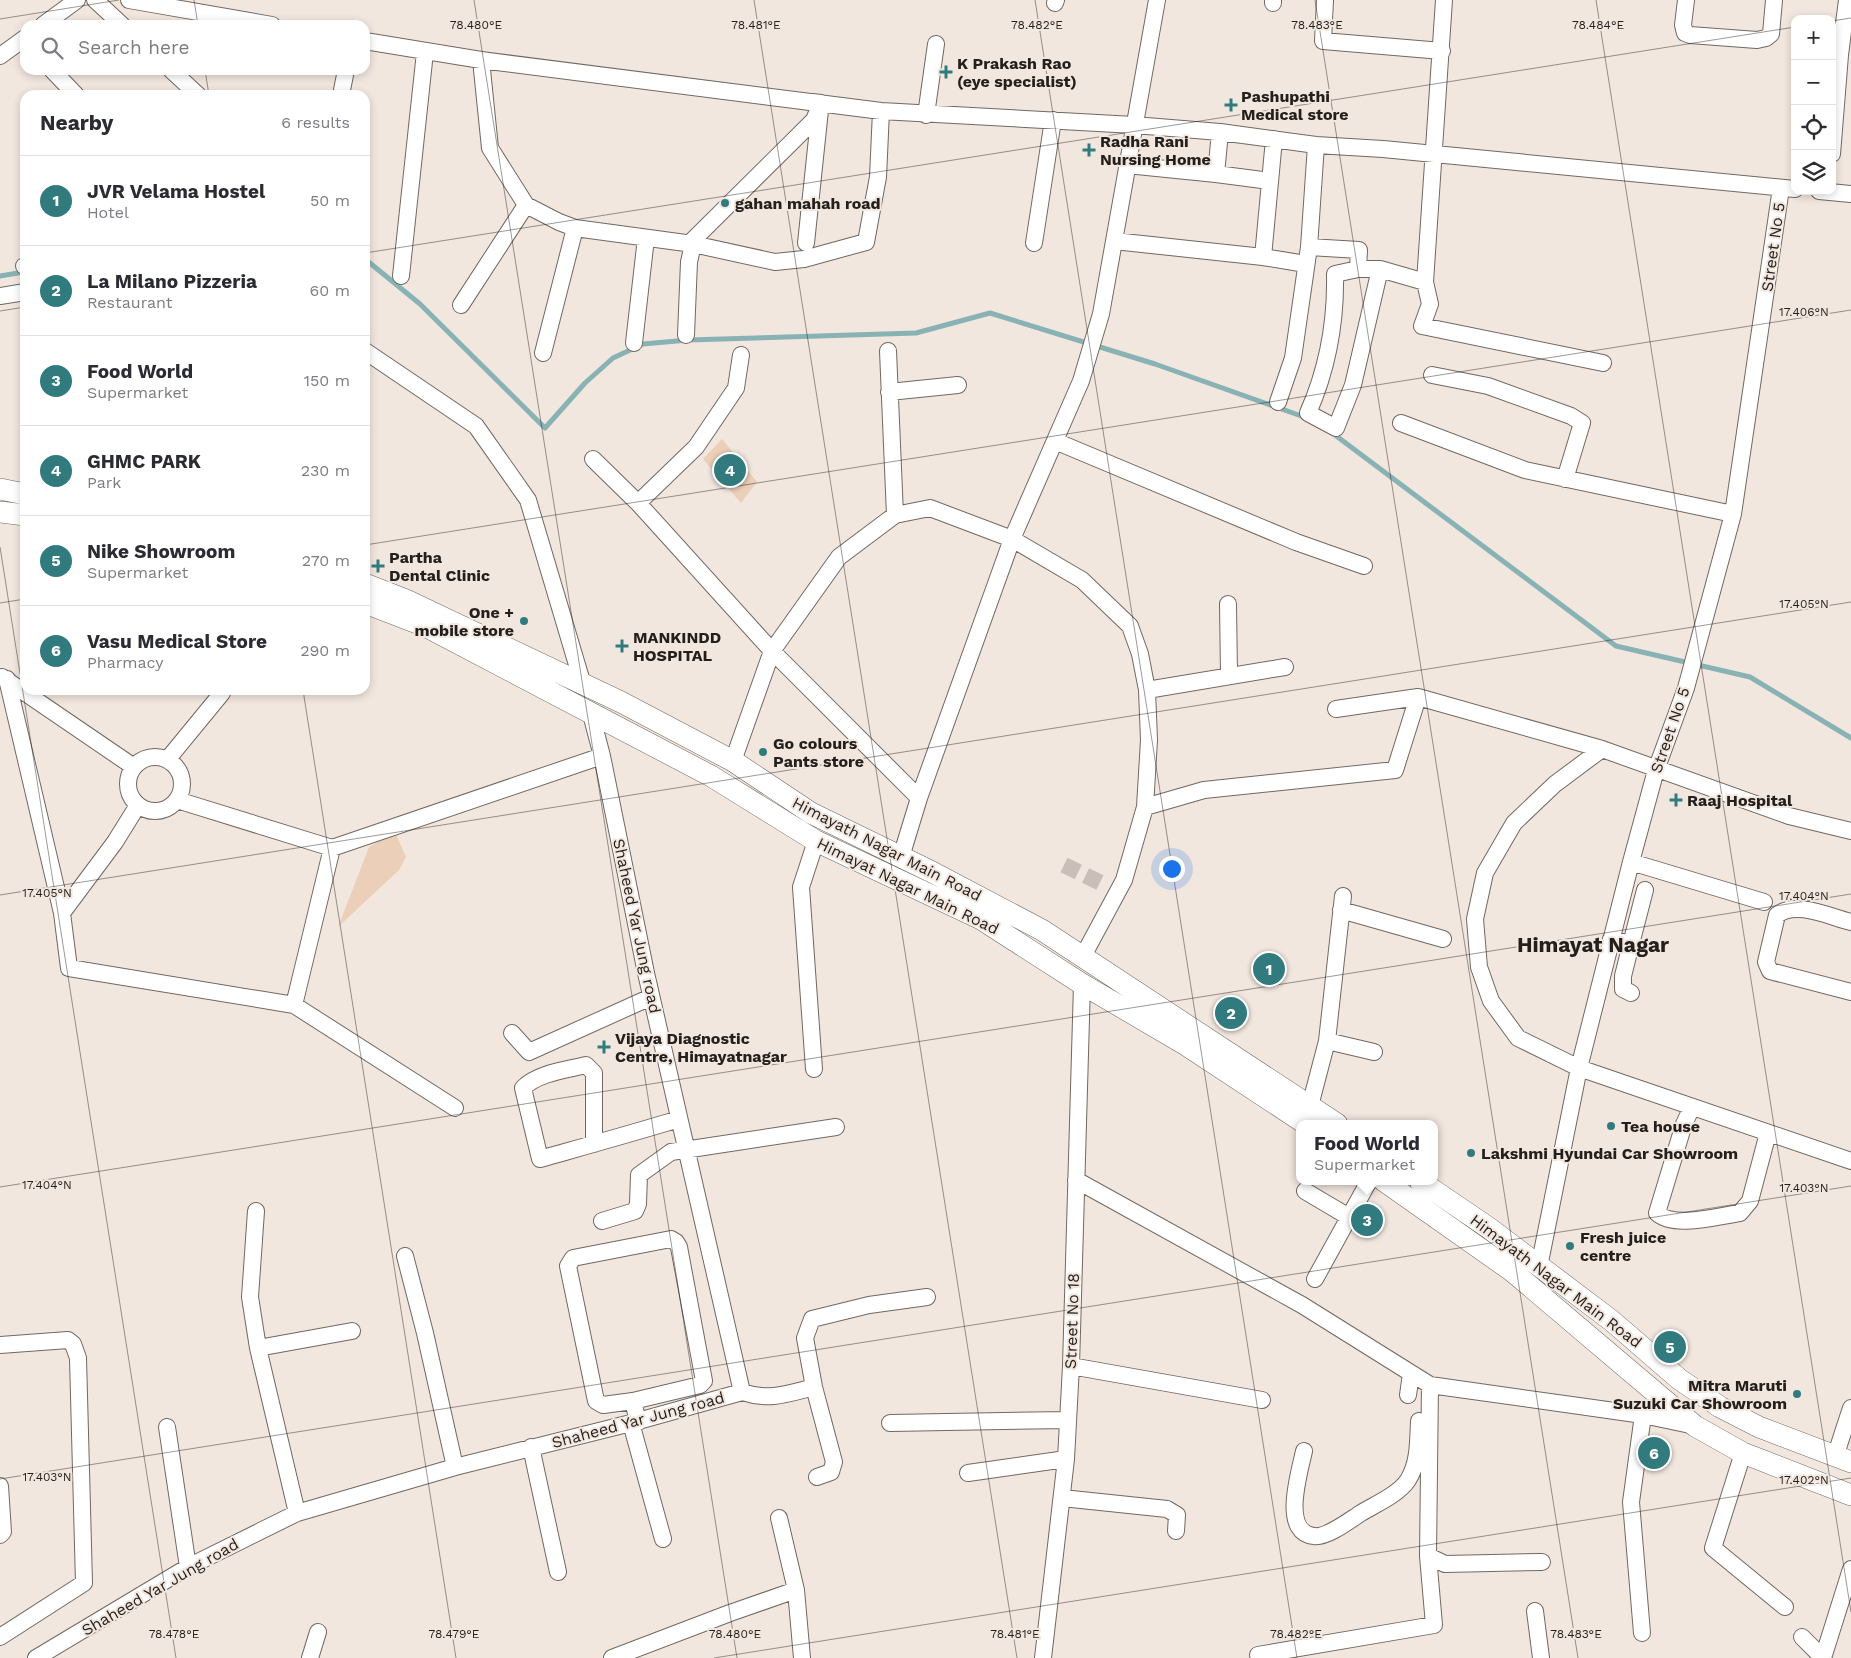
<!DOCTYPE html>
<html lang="en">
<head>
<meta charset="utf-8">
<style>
  body { margin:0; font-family:"Work Sans",sans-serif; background:#f2f2f3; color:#2b2b33 }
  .controls { position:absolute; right:15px; top:15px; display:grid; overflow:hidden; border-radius:10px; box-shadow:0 2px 8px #0003 }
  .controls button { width:45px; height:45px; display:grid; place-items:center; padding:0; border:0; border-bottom:1px solid #e1e1e2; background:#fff; color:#2b2b33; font:25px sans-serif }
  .you { position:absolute; left:1171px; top:868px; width:18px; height:18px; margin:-12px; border:4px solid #fff; border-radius:50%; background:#1a73e8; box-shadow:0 0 0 8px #1a73e833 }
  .badge { display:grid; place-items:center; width:32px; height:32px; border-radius:50%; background:#317b7e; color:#fff; font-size:16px; font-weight:700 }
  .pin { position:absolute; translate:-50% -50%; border:2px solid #fff; box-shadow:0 1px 5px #0006 }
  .popup { position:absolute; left:1296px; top:1120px; width:142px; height:65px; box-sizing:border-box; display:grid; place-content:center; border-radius:10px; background:#fff; filter:drop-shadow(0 1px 4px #0005); font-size:16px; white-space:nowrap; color:#7c7c81 }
  .popup b { font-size:19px; color:#2b2b33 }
  .popup::after { content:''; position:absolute; left:50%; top:100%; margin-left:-10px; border:10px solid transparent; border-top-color:#fff }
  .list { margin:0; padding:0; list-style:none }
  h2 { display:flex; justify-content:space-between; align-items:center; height:65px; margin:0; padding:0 20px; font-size:21px }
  h2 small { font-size:16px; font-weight:400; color:#7c7c81 }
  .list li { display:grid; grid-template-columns:32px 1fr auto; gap:15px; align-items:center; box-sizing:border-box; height:90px; padding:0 20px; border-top:1px solid #e1e1e2 }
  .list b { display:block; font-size:19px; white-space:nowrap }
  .list p { margin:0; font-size:16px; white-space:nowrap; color:#7c7c81 }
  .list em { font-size:16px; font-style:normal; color:#7c7c81 }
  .icon { flex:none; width:28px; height:28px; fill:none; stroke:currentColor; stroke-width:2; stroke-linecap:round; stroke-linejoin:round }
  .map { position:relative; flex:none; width:1851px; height:1658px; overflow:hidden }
  .search { position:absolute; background:#fff; box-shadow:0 2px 8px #0003; left:20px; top:20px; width:350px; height:55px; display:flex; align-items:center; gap:12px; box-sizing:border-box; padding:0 18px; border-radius:15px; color:#7c7c81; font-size:19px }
  .panel { position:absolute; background:#fff; box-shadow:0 2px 8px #0003; left:20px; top:90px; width:350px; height:605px; border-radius:15px }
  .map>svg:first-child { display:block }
</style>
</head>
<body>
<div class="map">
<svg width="1851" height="1658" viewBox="0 0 1851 1658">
  <rect width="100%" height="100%" fill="#f2e7df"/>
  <!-- green -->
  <path fill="#ebcfb9" d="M722,439L757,482L741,503L703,459Z
    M395,832L406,857L399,870L338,927L369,847Z"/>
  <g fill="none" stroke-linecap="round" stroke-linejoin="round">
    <!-- stream -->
    <path stroke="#89b2b4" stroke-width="5" d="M365,259L420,304L545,428L585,383L613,358L643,344L688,340L916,333L990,313L1155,364L1307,418
      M0,276L24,272
      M1331,432L1616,646L1750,677L1851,738"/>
    <!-- minor-tunnel -->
    <path stroke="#c9bfb8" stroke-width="16" stroke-dasharray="16 8" stroke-linecap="butt" d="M1064,865L1107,886"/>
    <defs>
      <path id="minor" d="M95,0L122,25
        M129,0L272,25
        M1325,0L1323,41L1442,51
        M1444,0L1425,282L1430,304L1422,326L1603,363
        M1686,0L1683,25L1685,33L1690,35L1757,40L1766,38L1771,34L1774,0
        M1055,3L1056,0
        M1273,3V0
        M43,25L77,0
        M365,41L481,60L881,111L1134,125L1220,132L1316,145L1383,149L1795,189
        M0,56L25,38
        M481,60L490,148L526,205L559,222L575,228L693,244L775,262L804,259L866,242L878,177L881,111
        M52,70L76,95
        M171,70L198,95
        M341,95L346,70
        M926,115L936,44
        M1220,132L1216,174L1270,181
        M1274,139L1263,257L1306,264
        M1832,154L1840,55L1847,0
        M1127,165L1216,174
        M1819,191L1851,194
        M1114,241L1263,257
        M806,243L820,110
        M1034,243L1053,120
        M689,244L814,120L821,103L812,102
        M1309,247L1359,250L1358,269H1380L1425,282
        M24,266H25
        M1358,269L1335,274C1336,321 1327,370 1308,413L1336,428L1353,385L1380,269
        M401,276L425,52
        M0,296L25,292
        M461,305L526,205
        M686,335L689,262L693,244
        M634,343L646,238
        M365,351L476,426L528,500L583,685
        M888,351L895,515
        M543,353L575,228
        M1432,375L1488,386L1571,416L1582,423L1565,479
        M889,392L958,385
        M1278,402L1293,358L1309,247L1316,145
        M1401,423L1525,470L1733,514
        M1055,441L1296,542L1364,566
        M593,459L638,503L772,651L919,798
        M638,503L696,447L736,388L741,355
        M1228,604L1229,675
        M2,677L134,767
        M7,679L62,913L69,968L294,1005L455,1108
        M1147,690L1285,667
        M1336,709L1418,697
        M591,714L602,756L646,973L742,1392
        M1602,749L1555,784L1514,823L1485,873L1475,919L1479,967L1491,1001L1518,1038L1579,1068L1851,1161
        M128 784a27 27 0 1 1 54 0a27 27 0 1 1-54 0Z
        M167,760L222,693V690
        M733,761L772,651L839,557L895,515L930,508L1012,539L1082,580L1130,626L1140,654L1147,690L1149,740L1145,807L1124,880L1082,958
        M177,800L332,848L602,756
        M1145,807L1204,790L1395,770L1418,697L1602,749L1789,816L1851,831
        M901,857L919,798L1012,539L1081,381L1101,314L1157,0
        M1631,862L1764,902
        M1341,910L1443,939
        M62,913L115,842L138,805
        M1851,922C1830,917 1796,900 1777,915L1766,962L1770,971L1851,992
        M1611,939L1631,944L1645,890
        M1631,944L1623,976V989L1631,993
        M294,1005L332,848
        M512,1033L529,1052L651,997
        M1327,1041L1374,1052
        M814,1069L801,887L816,841
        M1310,1106L1327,1041L1343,896
        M1692,1107L1684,1124L1657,1213C1674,1229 1718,1216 1740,1213L1750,1201L1768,1133
        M594,1144V1073L586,1065C566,1070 538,1073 523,1088L540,1159C586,1146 633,1133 679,1119
        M1076,1180L1302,1305L1430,1385L1643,1415L1695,1426
        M1305,1191L1349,1217
        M256,1211L250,1297L258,1348L297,1513
        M602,1221L635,1211L638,1204L639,1175L671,1152L836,1127
        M405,1256L425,1333L455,1467
        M1539,1267L1579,1068L1631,862L1656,770L1686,688L1733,514L1781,188
        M1315,1279L1369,1181
        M0,1345L68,1340L73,1344L78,1358L84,1583L0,1637
        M258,1348L352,1331
        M1071,1366L1262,1400
        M742,1392C769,1401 787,1394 814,1387
        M1408,1395L1411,1374
        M633,1401L603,1405L596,1401L568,1266L573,1258L671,1239L676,1242L679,1247L704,1381L700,1385L633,1401L638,1422
        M631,1423L663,1539
        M890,1423L1067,1420
        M167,1427L188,1567
        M531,1447L558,1572
        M1304,1451C1300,1471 1280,1533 1314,1536C1327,1538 1350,1520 1361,1513C1376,1504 1399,1494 1408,1480C1419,1463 1418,1440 1419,1421
        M1743,1453L1713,1548L1785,1607
        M1835,1457L1851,1408
        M968,1473L1066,1459
        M817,1477L831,1472L834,1462L814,1387L805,1338L812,1319L869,1305L927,1297
        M0,1486L3,1532L0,1535
        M1062,1498L1167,1509L1177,1515L1176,1531
        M779,1518L796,1590L802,1658
        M1428,1556L1445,1564L1542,1562
        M1535,1611L1541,1658
        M1642,1633L1631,1502L1643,1415
        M1802,1637L1823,1658
        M1258,1655L1434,1625L1428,1556L1430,1385
        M36,1658L188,1567L297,1513L455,1467L631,1423L742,1392
        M310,1658L318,1632
        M612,1658L730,1613L796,1590
        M1043,1658L1066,1459L1071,1366L1082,984
        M1823,1658L1851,1569"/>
      <path id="major" d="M0,489L25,494
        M0,512L25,515
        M365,584L406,600L621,702L733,761L811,813L932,872L1042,930L1337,1124
        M365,603L425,626L711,776L816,841L981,919L1082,984L1186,1045L1306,1124
        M1384,1181L1512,1271L1695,1426L1743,1453L1851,1495
        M1420,1181L1489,1228L1612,1321L1679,1379L1720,1407L1759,1427L1851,1462"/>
    </defs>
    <!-- minor casing -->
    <use href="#minor" stroke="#716861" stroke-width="18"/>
    <!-- major casing -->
    <use href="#major" stroke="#716861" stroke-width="22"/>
    <!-- minor -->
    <use href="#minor" stroke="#fff" stroke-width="16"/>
    <!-- major -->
    <use href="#major" stroke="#fff" stroke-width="21"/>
  </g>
  <!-- ticks -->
  <path fill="none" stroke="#231f1c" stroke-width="1" stroke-opacity="0.45" d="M194,0L198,25M474,0L737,1658M754,0L1017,1658M1035,0L1297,1658M1315,0L1578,1658M1596,0L1851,1612M0,19L119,0M1832,21L1851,18M205,70L209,95M365,253L1795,27M0,311L25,307M365,545L1851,310M0,547L176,1658M0,603L25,599M303,690L456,1658M0,895L1851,602M0,1187L1851,894M0,1479L1851,1186M714,1658L1851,1478"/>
  <!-- markers -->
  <g fill="#317b7e" stroke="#f2e7df" stroke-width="2">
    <path d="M943.5 64.5h5v5h5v5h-5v5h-5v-5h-5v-5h5z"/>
    <path d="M1228.5 97.5h5v5h5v5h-5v5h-5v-5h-5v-5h5z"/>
    <path d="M1086.5 142.5h5v5h5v5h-5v5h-5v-5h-5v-5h5z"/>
    <circle cx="725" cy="203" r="5"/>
    <path d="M375.5 558.5h5v5h5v5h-5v5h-5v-5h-5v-5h5z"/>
    <circle cx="524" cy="621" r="5"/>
    <path d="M619.5 638.5h5v5h5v5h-5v5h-5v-5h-5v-5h5z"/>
    <circle cx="763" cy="752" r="5"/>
    <path d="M1673.5 792.5h5v5h5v5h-5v5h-5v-5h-5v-5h5z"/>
    <path d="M601.5 1039.5h5v5h5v5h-5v5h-5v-5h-5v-5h5z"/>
    <circle cx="1611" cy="1126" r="5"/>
    <circle cx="1471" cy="1153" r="5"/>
    <circle cx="1570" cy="1246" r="5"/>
    <circle cx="1797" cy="1394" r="5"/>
  </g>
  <g text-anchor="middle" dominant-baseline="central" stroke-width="4" stroke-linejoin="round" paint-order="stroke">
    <!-- poi labels -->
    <g font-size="16" font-weight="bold" fill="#231f1c" stroke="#f2e7df" text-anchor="start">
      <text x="957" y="63">K Prakash Rao<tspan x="957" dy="18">(eye specialist)</tspan></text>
      <text x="1241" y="96">Pashupathi<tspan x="1241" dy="18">Medical store</tspan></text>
      <text x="1100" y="141">Radha Rani<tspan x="1100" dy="18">Nursing Home</tspan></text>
      <text x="735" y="203">gahan mahah road</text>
      <text x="389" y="557">Partha<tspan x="389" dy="18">Dental Clinic</tspan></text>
      <text x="514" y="612" text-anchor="end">One +<tspan x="514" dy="18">mobile store</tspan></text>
      <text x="633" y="637">MANKINDD<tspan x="633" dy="18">HOSPITAL</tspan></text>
      <text x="773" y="743">Go colours<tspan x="773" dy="18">Pants store</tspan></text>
      <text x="1687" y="800">Raaj Hospital</text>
      <text x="615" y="1038">Vijaya Diagnostic<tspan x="615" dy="18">Centre, Himayatnagar</tspan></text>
      <text x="1621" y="1126">Tea house</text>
      <text x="1481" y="1153">Lakshmi Hyundai Car Showroom</text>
      <text x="1580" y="1237">Fresh juice<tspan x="1580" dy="18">centre</tspan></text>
      <text x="1787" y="1385" text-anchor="end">Mitra Maruti<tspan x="1787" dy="18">Suzuki Car Showroom</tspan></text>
    </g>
    <!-- street labels -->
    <g font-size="16" fill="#231f1c" stroke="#f2e7df">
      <text transform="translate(1773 247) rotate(-82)">Street No 5</text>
      <text transform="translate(1670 730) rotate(-71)">Street No 5</text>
      <text transform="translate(887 849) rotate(27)">Himayath Nagar Main Road</text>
      <text transform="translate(908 886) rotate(26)">Himayat Nagar Main Road</text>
      <text transform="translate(637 926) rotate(78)">Shaheed Yar Jung road</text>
      <text transform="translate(1556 1281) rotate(37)">Himayath Nagar Main Road</text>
      <text transform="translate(1072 1321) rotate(-88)">Street No 18</text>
      <text transform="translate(638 1420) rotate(-15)">Shaheed Yar Jung road</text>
      <text transform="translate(160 1587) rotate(-30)">Shaheed Yar Jung road</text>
    </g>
    <!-- district labels -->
    <g font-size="21" font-weight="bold" fill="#231f1c" stroke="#f2e7df">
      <text x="1593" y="944">Himayat Nagar</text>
    </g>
  </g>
  <g font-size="12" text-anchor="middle" fill="#231f1c" stroke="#f2e7df" stroke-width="4" stroke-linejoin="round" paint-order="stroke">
    <text x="476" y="29">78.480°E</text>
    <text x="756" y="29">78.481°E</text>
    <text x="1037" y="29">78.482°E</text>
    <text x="1317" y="29">78.483°E</text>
    <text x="1598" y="29">78.484°E</text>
    <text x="1804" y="316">17.406°N</text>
    <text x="1804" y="608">17.405°N</text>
    <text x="47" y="897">17.405°N</text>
    <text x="1804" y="900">17.404°N</text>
    <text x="47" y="1189">17.404°N</text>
    <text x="1804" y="1192">17.403°N</text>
    <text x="47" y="1481">17.403°N</text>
    <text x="1804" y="1484">17.402°N</text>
    <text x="174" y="1638">78.478°E</text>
    <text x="454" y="1638">78.479°E</text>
    <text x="735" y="1638">78.480°E</text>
    <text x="1015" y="1638">78.481°E</text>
    <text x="1296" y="1638">78.482°E</text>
    <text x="1576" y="1638">78.483°E</text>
  </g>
</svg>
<div class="controls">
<button>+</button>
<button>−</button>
<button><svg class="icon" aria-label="locate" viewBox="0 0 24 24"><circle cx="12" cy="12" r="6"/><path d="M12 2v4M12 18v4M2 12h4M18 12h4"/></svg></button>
<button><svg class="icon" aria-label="layers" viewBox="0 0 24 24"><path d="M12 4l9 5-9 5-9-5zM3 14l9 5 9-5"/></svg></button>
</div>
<div class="you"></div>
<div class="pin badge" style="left:1269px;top:969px">1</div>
<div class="pin badge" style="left:1231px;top:1013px">2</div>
<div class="pin badge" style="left:1367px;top:1220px">3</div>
<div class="popup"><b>Food World</b>Supermarket</div>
<div class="pin badge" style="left:730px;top:470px">4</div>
<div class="pin badge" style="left:1670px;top:1347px">5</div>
<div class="pin badge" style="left:1654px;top:1453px">6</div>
<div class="search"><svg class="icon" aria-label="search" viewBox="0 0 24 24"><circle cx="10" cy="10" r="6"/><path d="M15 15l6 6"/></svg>Search here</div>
<section class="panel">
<h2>Nearby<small>6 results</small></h2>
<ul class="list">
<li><span class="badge">1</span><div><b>JVR Velama Hostel</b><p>Hotel</p></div><em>50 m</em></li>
<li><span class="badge">2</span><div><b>La Milano Pizzeria</b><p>Restaurant</p></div><em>60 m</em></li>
<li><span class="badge">3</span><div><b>Food World</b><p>Supermarket</p></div><em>150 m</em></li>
<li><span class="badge">4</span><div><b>GHMC PARK</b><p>Park</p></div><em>230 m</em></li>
<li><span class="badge">5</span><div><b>Nike Showroom</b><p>Supermarket</p></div><em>270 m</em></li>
<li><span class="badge">6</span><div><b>Vasu Medical Store</b><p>Pharmacy</p></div><em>290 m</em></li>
</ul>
</section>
</div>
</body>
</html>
